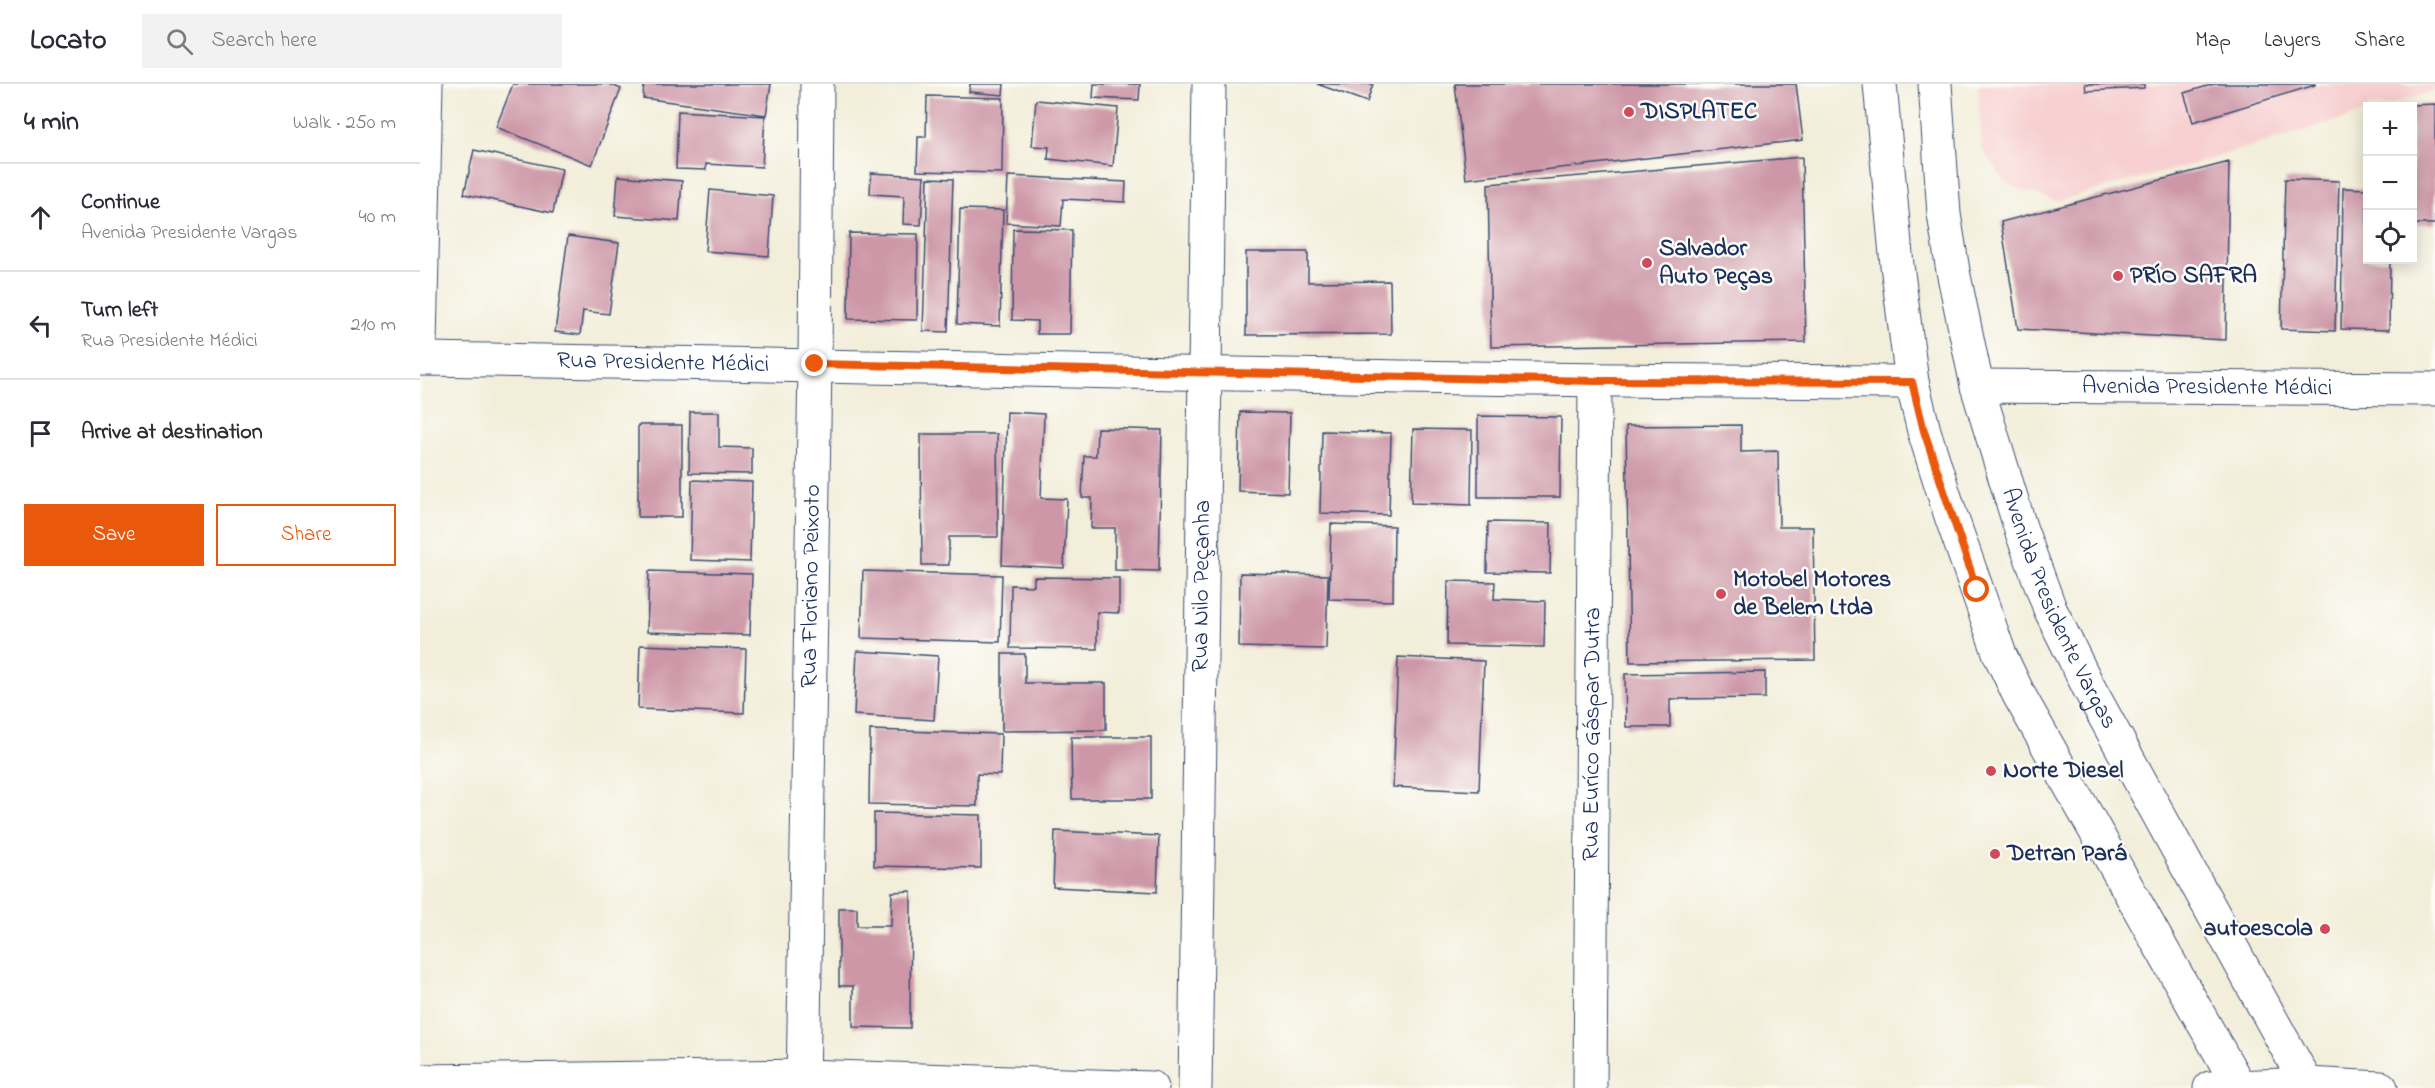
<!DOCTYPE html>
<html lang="en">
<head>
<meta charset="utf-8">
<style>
  body { margin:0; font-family:"Indie Flower",sans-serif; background:#f2f2f3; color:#2b2b33 }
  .controls { position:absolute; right:18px; top:18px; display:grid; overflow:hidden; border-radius:0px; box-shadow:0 3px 15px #0003 }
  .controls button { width:54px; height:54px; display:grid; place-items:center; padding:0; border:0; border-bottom:2px solid #e1e1e2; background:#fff; color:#2b2b33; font:30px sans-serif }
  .stop { position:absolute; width:18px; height:18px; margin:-14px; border:4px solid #ea580c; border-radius:50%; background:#fff }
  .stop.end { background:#ea580c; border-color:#fff; box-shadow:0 2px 6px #0008 }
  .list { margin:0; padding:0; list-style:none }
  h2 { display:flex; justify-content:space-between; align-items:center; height:78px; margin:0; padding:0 24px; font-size:26px }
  h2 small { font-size:20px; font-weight:400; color:#7c7c81 }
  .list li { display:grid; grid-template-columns:39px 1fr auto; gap:18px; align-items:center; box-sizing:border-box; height:108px; padding:0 24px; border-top:2px solid #e1e1e2 }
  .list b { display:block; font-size:22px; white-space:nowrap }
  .list p { margin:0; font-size:20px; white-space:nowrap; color:#7c7c81 }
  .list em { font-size:20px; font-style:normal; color:#7c7c81 }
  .actions { display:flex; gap:12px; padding:18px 24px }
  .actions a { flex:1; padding:14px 0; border:2px solid #ea580c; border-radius:0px; text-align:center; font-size:21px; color:#ea580c }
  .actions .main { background:#ea580c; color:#fff }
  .icon { flex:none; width:33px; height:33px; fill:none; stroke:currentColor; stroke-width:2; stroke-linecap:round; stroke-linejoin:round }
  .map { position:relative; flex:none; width:2015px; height:1004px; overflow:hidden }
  header { display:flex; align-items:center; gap:36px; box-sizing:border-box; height:84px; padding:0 30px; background:#fff; border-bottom:2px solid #e1e1e2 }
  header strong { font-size:28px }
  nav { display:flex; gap:33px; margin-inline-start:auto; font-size:21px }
  .search { width:420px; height:54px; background:#f2f2f3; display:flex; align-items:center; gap:15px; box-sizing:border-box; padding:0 21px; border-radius:0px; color:#7c7c81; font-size:22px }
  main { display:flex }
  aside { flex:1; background:#fff }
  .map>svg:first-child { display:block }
</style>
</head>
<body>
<header>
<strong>Locato</strong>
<div class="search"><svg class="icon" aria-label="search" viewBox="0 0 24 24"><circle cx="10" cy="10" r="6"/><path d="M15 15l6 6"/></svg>Search here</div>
<nav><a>Map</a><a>Layers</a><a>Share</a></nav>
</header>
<main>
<aside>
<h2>4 min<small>Walk · 250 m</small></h2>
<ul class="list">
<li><svg class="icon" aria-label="ahead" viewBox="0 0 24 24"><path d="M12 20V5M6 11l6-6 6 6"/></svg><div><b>Continue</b><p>Avenida Presidente Vargas</p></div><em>40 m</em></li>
<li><svg class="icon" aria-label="left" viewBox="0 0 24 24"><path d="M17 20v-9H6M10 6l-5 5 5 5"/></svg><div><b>Turn left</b><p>Rua Presidente Médici</p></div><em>210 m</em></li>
<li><svg class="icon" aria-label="arrive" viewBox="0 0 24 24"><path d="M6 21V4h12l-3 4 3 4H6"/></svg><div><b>Arrive at destination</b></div></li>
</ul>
<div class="actions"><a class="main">Save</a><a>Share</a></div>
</aside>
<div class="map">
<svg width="2015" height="1004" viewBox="0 0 2015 1004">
  <rect width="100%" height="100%" fill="#fdfcf7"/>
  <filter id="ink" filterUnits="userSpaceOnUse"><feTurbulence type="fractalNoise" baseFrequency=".0167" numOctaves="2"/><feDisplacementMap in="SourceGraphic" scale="12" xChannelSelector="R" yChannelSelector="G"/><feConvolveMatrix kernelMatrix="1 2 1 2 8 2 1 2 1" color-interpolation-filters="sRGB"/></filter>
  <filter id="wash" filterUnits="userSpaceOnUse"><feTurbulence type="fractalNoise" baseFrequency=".008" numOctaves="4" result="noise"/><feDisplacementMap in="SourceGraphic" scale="24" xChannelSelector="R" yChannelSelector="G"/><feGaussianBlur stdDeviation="1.35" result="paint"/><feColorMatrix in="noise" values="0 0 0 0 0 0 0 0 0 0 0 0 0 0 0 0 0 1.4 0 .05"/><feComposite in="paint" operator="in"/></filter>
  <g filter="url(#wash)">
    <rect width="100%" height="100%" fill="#f2eeda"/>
    <!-- built -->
    <path fill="#f7cfd0" d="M1558,0H2015V7L1964,22H1948L1947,28L1770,81L1636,117L1588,101L1562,65Z"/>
    <g id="blocks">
      <!-- building -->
      <path fill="#cd97a7" d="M93,0H189L201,5L172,81L76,43Z
        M224,0H351L346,31L223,14Z
        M550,0H584L583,11L549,8Z
        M674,0H720L719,16L673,14Z
        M897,0H953L947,18Z
        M1035,0H1376L1383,56L1046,95Z
        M1665,0H1724V4L1666,7Z
        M1794,0H1895V1L1773,38L1764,9Z
        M507,12L583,14L582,89L497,87L498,53H506Z
        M616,16L698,24L693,82L628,75L629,63L612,62Z
        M2015,20V140H1992V21Z
        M258,27L345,32L342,83L286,80V86L256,85Z
        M54,66L142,85L133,129L44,110Z
        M1382,73L1386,258L1071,263L1068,100Z
        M1809,78L1806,256L1598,245L1581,138Z
        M451,89L504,92L501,141L483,140L484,112L450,110Z
        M198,92L262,97L259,137L195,132Z
        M588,92L706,98L705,118L643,115L641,142L586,139Z
        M508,94L533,95L528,248L503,247Z
        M1865,95L1919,97L1915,247L1861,245Z
        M1923,104L1947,105V176H1970L1969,246L1921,245Z
        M290,106L353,112L349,172L285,167Z
        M540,125L583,126L580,242L537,240Z
        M593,145L652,146L650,250H617V237L592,236Z
        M429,149L498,150L497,236L428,235Z
        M148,152L199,159L189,230L163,227L160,251L135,248Z
        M826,168H888V198L970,197L971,250L826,251Z
        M270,328H299V363L332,364V390L269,389Z
        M587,328L624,330L621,414L647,415L644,484L582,481Z
        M820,328L870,329L868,409L818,407Z
        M1058,332L1141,333L1140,413H1058Z
        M218,341H262V433H218Z
        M1321,341V368L1358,367L1359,443H1393L1395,576L1210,578L1206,342Z
        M677,344L742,346L739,487L695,486V444H671L672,414H662L664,372H676Z
        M993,345L1052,346L1051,421L991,419Z
        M902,347L971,349L969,431L900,429Z
        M501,350H577L578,453H529V481H502Z
        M272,396L332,398L330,478L270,476Z
        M1068,438L1131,439L1130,489L1067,488Z
        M911,440L974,442L973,517L909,515Z
        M229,487L332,490L330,551L227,548Z
        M443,487L582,491L580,558L441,554Z
        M820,489L908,491L906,565L819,563Z
        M614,493L699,494V529L677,528V565L590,564L591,501L614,502Z
        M1028,497L1075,498L1074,515L1125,517L1124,563L1027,561Z
        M220,561L326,565L324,629L218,625Z
        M437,567L518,572L514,636L434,631Z
        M582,570H605V599H686V646L582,647Z
        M978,573L1064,577L1059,707L973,703Z
        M1345,588V614L1250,615V643H1206L1205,590Z
        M450,646L581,650L580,691L557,690V722L449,720Z
        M651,653H731V715H652Z
        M454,729L561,731V784L454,782Z
        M635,747L739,752L737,808L633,803Z
        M491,807L490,944L433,943V902H419V824H437V842H471L472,808Z"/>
    </g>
  </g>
  <g filter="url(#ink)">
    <use href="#blocks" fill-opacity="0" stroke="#3b4c71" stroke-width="1.5"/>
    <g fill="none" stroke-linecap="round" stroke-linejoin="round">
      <defs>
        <g id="minor">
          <path d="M0,260L6,0"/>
          <path id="s1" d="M0,275C498,282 995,297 1492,298"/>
          <path id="s2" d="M1557,302L2015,305"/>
          <path d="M0,997L384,992L732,1004"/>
          <path id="s3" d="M383,1004L395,280L397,0"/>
          <path id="s4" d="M775,1004L789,0"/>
          <path id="s5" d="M1170,1004L1175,297"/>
          <path d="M1790,1004L1887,1000L1961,1004"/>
        </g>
        <g id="major">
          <path d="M1460,0L1477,181L1492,298L1504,347L1531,432L1580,571L1599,611L1820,1004"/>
          <path id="s6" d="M1515,0L1524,130L1533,187L1557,302L1601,446L1630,525L1669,604L1889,1004"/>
        </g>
      </defs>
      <!-- minor casing -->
      <use href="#minor" stroke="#3b4c71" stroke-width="35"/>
      <!-- major casing -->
      <use href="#major" stroke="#3b4c71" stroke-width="35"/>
      <!-- minor -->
      <use href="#minor" stroke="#fff" stroke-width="33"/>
      <!-- major -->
      <use href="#major" stroke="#fff" stroke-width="33"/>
    </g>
  </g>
  <g fill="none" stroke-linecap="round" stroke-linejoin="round" filter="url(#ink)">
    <!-- route -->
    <path stroke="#ea580c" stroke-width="8" d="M395,280L1175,297L1492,298L1504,347L1557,506"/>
  </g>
  <!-- markers -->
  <g fill="#d1495b" stroke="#fdfcf7" stroke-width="2">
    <circle cx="1209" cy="28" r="6"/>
    <circle cx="1227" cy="179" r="6"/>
    <circle cx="1698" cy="192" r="6"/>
    <circle cx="1301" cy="510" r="6"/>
    <circle cx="1571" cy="687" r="6"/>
    <circle cx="1575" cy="770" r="6"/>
    <circle cx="1905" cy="845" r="6"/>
  </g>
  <g text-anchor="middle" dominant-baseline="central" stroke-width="5" stroke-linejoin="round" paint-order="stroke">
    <!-- poi labels -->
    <g font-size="24" font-weight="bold" fill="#1b2f5e" stroke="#fdfcf7" text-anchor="start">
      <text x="1221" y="28">DISPLATEC</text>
      <text x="1239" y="165">Salvador<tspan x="1239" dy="28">Auto Peças</tspan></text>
      <text x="1710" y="192">PRÍO SAFRA</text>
      <text x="1313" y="496">Motobel Motores<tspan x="1313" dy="28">de Belem Ltda</tspan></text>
      <text x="1583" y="687">Norte Diesel</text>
      <text x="1587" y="770">Detran Pará</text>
      <text x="1893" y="845" text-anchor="end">autoescola</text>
    </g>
    <!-- street labels -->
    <g font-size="24" fill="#1b2f5e" stroke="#fdfcf7">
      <text stroke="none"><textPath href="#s1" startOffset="243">Rua Presidente Médici</textPath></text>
      <text stroke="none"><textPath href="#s2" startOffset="230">Avenida Presidente Médici</textPath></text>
      <text stroke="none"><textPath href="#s3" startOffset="502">Rua Floriano Peixoto</textPath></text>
      <text stroke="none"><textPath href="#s4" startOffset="502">Rua Nilo Peçanha</textPath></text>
      <text stroke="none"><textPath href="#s6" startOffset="543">Avenida Presidente Vargas</textPath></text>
      <text stroke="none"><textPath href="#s5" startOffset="354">Rua Euríco Gáspar Dutra</textPath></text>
    </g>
  </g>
</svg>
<div class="controls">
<button>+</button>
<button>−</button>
<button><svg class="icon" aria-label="locate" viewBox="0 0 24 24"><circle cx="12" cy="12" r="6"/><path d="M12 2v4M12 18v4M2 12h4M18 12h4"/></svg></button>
</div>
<div class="stop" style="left:1557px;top:506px"></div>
<div class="stop end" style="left:395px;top:280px"></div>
</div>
</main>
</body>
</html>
